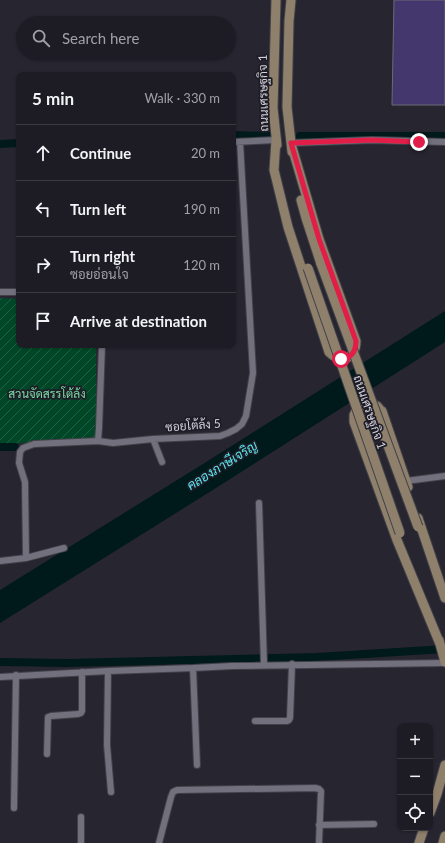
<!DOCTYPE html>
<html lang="en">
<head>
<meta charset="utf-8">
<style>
  body { margin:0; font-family:Lato,Sarabun,sans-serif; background:#2a2931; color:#f1f3f6 }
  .controls { position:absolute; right:12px; bottom:12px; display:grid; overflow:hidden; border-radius:8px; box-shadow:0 1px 3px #0004 }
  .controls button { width:36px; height:36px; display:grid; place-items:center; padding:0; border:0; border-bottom:1px solid #3b3a41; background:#1d1c24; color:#f1f3f6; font:20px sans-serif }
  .stop { position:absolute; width:12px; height:12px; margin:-9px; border:3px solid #e11d48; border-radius:50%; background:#fff }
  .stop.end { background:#e11d48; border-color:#fff; box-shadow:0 1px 4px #0008 }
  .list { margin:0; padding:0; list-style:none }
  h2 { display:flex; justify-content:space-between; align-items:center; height:52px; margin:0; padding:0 16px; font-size:17px }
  h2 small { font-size:13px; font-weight:400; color:#a0a1a6 }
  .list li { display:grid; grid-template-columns:26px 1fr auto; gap:12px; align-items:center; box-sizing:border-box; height:56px; padding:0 16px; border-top:1px solid #3b3a41 }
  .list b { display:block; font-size:15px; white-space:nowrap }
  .list p { margin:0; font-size:13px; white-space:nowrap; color:#a0a1a6 }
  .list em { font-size:13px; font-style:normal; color:#a0a1a6 }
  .icon { flex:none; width:22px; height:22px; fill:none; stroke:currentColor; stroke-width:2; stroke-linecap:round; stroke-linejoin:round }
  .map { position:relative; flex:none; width:445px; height:843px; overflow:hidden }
  .search { position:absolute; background:#1d1c24; box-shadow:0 1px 3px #0004; left:16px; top:16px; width:220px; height:44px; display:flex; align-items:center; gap:10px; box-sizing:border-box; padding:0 14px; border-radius:22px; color:#a0a1a6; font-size:15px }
  .panel { position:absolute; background:#1d1c24; box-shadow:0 1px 3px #0004; left:16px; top:72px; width:220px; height:276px; border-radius:8px }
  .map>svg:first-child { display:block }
</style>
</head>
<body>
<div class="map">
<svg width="445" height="843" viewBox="0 0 445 843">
  <defs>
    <pattern id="garden-furrows" width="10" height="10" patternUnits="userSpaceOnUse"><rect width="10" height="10" fill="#004728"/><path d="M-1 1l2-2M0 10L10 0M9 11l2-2" fill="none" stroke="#246046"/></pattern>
  </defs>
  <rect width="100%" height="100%" fill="#272630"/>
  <!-- garden -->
  <path fill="url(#garden-furrows)" d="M0,298L19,299V345H96V437L11,444L0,447Z"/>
  <!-- water -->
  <path fill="#00191a" d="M445,311V342L216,488L0,623V590L203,464Z"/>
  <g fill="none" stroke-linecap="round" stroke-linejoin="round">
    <!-- canal -->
    <path stroke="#00191a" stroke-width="8" d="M233,135L269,136
      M300,136H445
      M0,144L19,143
      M0,447H15
      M0,662L66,663L317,657L445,649"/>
  </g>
  <!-- building -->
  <path fill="#44376d" stroke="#6c6a77" d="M394,0H445V105H392Z"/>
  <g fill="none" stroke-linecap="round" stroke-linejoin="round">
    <defs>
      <path id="street" d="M233,142L276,140
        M291,143L372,140L445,142
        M0,292H19
        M153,439L162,462
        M98,441L99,428L102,345
        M406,481L445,476
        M259,503L264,665
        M26,558L64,548
        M0,561L26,558L25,482L19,463L20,452L23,448L34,444L98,441L113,443L153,439L220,436L228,433L236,429L242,424L246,416L253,373L240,142
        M193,668L197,765
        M108,671L107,745L111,792
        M0,677L108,671L193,668L232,666L445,663
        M255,721H287L289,720L290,718L292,664
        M47,754L48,717L51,716L78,714L81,713L82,711V672
        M14,808L16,675
        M319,825L374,824
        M81,843V817
        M159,843L171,797L173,792L177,790L315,788L319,789L321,791L319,843"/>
      <path id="secondary" d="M276,0L273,108L277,145
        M291,0L289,21L287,107L292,152
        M276,140L274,170L288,227L329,352C341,364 356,359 356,341L319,239L292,147
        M301,200L306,218L321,264
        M408,487L382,411C380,410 379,408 377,406C369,401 357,406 354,415C354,416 354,421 354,422L397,540L440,644
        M418,518L445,598
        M439,640L445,662
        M430,813L437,794L445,765
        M419,843L424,828
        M443,843L445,836"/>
    </defs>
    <!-- street casing -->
    <use href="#street" stroke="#42414a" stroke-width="8"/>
    <!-- secondary casing -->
    <use href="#secondary" stroke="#42414a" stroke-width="11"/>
    <!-- street -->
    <use href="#street" stroke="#72707d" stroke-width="6"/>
    <!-- secondary -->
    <use href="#secondary" stroke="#8e806b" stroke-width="9"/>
    <defs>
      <path id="secondary-bridge" d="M321,264L418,527
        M308,268L400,533"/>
    </defs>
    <!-- secondary-bridge casing -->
    <use href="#secondary-bridge" stroke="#42414a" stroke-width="11" stroke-linecap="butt"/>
    <!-- secondary-bridge -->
    <use href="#secondary-bridge" stroke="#8e806b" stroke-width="9"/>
  </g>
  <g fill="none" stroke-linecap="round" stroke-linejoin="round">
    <!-- route -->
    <path stroke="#e11d48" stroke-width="5" d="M341,359C351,358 356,352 356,341L319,239L291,143L372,140L419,142"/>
  </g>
  <g text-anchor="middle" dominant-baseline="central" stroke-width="3.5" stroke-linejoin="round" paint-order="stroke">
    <!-- street labels -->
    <g font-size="12" fill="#d2d1d8" stroke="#1e1c26">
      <text transform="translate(263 93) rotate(-91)">ถนนเศรษฐกิจ 1</text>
      <text transform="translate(370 412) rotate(71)">ถนนเศรษฐกิจ 1</text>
      <text transform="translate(193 425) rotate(-4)">ซอยโต้ล้ง 5</text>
    </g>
    <!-- park labels -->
    <g font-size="12" fill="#7bdaa3" stroke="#1e1c26">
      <text x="47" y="393">สวนจัดสรรโต้ล้ง</text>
    </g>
    <!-- water labels -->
    <g font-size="13" font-style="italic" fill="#5ae8ef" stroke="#1e1c26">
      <text transform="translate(222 465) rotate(-32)">คลองภาษีเจริญ</text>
    </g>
  </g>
</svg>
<div class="controls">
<button>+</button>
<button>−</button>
<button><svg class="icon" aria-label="locate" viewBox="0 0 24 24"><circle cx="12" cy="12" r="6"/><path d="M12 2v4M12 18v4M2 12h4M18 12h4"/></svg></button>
</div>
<div class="stop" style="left:341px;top:359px"></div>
<div class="stop end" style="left:419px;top:142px"></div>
<div class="search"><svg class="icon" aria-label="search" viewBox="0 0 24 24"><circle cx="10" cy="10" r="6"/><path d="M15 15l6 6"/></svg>Search here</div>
<section class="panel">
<h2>5 min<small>Walk · 330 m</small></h2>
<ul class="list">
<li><svg class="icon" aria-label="ahead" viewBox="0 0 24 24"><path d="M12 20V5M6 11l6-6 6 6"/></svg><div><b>Continue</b></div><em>20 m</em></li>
<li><svg class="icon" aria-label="left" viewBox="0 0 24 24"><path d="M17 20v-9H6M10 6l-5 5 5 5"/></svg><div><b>Turn left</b></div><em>190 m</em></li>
<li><svg class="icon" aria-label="right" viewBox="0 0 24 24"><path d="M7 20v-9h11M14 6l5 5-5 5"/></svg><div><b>Turn right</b><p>ซอยอ่อนใจ</p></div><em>120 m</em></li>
<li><svg class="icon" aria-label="arrive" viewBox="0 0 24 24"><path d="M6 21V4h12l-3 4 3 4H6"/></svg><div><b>Arrive at destination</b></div></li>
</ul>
</section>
</div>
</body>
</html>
